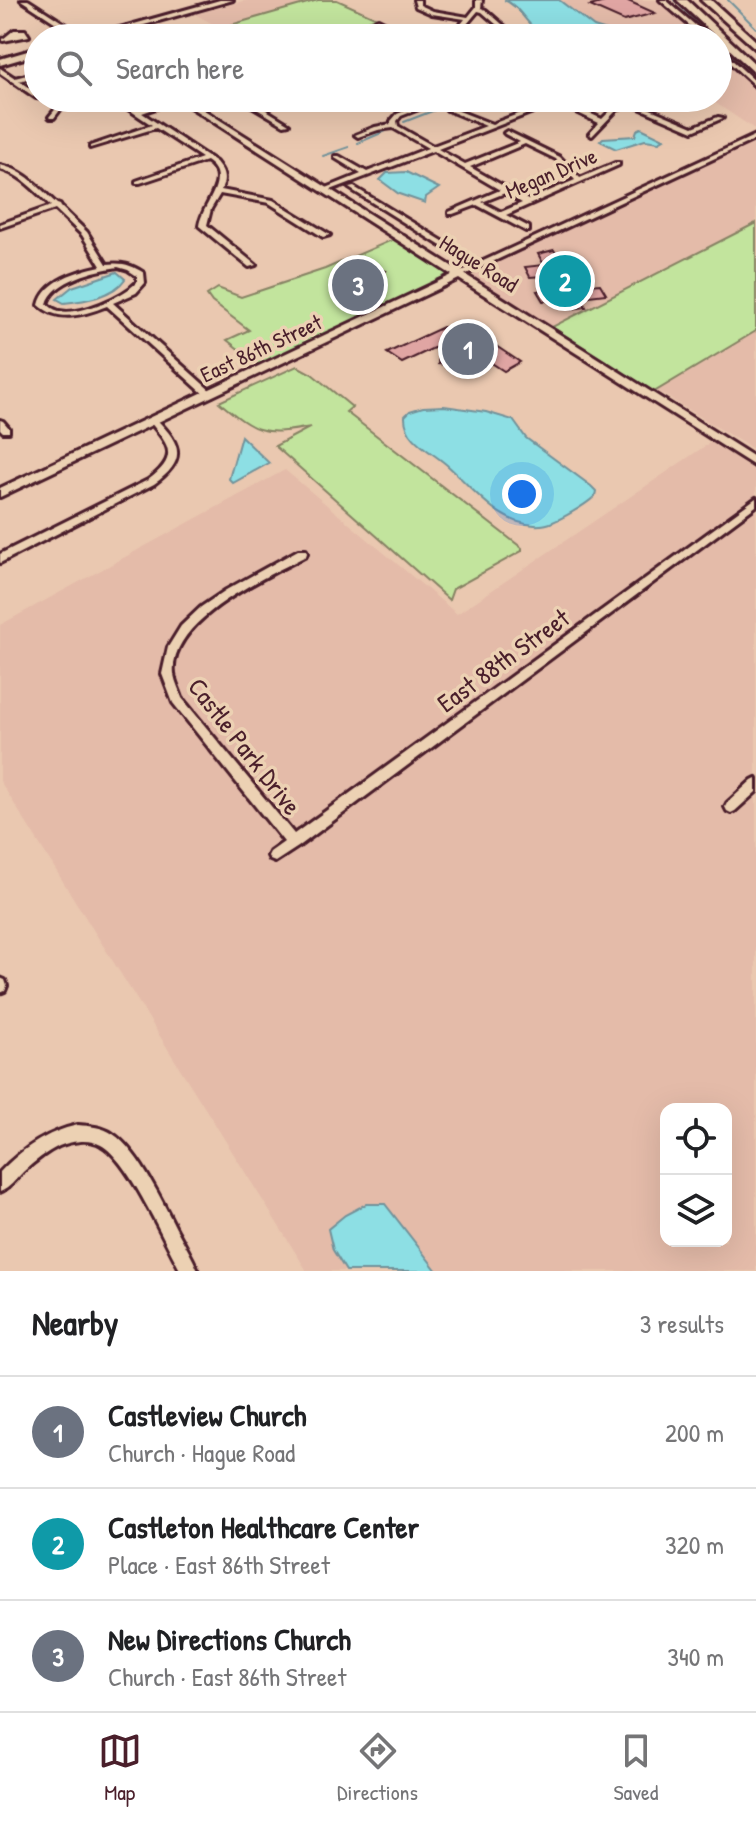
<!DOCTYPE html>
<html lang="en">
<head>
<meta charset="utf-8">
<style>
  body { margin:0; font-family:"Patrick Hand",sans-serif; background:#f6f6f6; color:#202124 }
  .controls { position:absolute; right:24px; bottom:24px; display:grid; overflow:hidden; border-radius:16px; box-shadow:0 8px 32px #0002 }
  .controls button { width:72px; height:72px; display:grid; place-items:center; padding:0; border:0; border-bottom:2px solid #e0e0e0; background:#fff; color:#202124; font:40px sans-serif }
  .you { position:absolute; left:522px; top:494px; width:28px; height:28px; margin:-20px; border:6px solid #fff; border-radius:50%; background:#1a73e8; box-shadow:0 0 0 12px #1a73e833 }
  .badge { display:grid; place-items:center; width:52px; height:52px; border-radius:50%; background:#4a1f2b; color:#fff; font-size:26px; font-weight:700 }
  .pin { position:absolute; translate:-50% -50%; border:4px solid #fff; box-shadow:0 2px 8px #0006 }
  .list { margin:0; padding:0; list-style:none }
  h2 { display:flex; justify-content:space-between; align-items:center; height:104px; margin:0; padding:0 32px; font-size:34px }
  h2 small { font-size:26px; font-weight:400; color:#757577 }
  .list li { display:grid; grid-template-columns:52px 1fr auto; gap:24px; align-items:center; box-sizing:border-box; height:112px; padding:0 32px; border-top:2px solid #e0e0e0 }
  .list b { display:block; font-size:30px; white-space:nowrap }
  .list p { margin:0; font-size:26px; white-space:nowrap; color:#757577 }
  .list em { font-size:26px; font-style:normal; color:#757577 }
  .icon { flex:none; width:44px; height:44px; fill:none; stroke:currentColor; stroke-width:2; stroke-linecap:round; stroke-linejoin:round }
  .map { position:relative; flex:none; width:756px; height:1271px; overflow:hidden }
  .search { position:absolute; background:#fff; box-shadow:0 8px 32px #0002; left:24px; right:24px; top:24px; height:88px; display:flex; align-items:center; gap:20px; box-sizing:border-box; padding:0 28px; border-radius:44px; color:#757577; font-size:30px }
  .sheet { height:440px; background:#fff }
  nav { display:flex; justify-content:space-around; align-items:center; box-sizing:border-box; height:112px; border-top:2px solid #e0e0e0; background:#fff; font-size:22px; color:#757577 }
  nav a { display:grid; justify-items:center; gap:4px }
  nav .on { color:#4a1f2b }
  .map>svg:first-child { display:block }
</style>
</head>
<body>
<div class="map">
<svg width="756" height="1271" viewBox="0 0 756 1271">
  <rect width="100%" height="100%" fill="#eac8b0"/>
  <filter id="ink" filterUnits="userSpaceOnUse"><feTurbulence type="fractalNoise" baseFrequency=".0125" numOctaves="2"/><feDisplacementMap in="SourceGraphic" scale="16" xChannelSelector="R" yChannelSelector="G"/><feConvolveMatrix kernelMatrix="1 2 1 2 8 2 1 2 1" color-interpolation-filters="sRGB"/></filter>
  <g filter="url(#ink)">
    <!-- built -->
    <path fill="#e4bba9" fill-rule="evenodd" d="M247,0H318L220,28L195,14Z
      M554,0H671L714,38H610Z
      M718,42L756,80V130L708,98H718Z
      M756,141V451L474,279V272Z
      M711,442L756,471V1271H307L0,781V625L285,470L457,614ZM666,1109H726V1241H666Z"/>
    <!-- green -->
    <path fill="#c2e49d" stroke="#868264" stroke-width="2" d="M318,0H337L377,18C328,33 268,54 220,28Z
      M756,223V331L654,392L552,327Z
      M394,239L453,275L259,365L227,340L249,330L212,302L207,295L218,288L241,297L325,269Z
      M297,366L312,374L352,407L346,412L522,548V551L453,589L449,600L275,446L311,427C263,436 256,433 219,402Z"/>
    <!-- water -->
    <path fill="#8ddfe4" stroke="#72929a" stroke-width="2" d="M504,0H559L594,27L630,38C612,38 561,43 547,37C529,31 520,5 504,0Z
      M641,128L664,139L659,142L645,140L616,149L600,141L603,138L635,136L637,130Z
      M406,172L439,188L426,197L425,203L399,194L380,180L387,173Z
      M117,272L125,279C113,297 84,301 64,303L57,299L72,287Z
      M444,406L486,412L513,420L526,438L591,486L596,491L595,496C586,505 553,525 541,525C501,528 473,488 448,466C433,452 404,440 405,416L410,411L423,407Z
      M241,436L269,463L233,483L229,479Z
      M366,1204H385L437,1271H346L333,1250L328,1229L345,1215Z"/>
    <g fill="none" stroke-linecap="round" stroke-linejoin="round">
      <!-- stream -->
      <path stroke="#72929a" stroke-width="2" d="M674,0L713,38
        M728,0L756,28
        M718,43L756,80
        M494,98L527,105
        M404,122L466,98
        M358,143L386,131
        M323,156L349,147"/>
    </g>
    <!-- building -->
    <path fill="#e0a5a3" stroke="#4a1f2b" stroke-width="2" d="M612,0H626L655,13L624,21L590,6Z
      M554,250L562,263L582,260L589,271L580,272L588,285L600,284L606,294L580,297L586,307L569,309L563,299L543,301L537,291L550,289L543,276L530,277L525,267L544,265L538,254Z
      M373,268L386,271L379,281L345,295L337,290L365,280Z
      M443,327L472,330L520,362L504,371L467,347V366L438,364L440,345L402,363L387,353Z"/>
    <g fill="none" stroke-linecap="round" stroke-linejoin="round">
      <defs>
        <path id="minor" d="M414,0H420V5L433,11L468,17L476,7V0H482L481,8L486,10L510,31L507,38H501L504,31L482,12L478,11L467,24L470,30L483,38C472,38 466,33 461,24L465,19L432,14L416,7Z
          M660,0H666L710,38H704Z
          M378,19L388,24L387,31L365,38H357L383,29V26L375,21Z
          M14,30H25L29,36L3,41V39Z
          M718,47L756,82V87L718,52Z
          M0,68L15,78L38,72V76L19,81L38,94V98L123,101L138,110L176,98H185L142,113L216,162C223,171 227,178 221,190L273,200L330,235L323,237L269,203L220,194L211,209L207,225L256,265L249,267L199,226C202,203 233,178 206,161L140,183H136V181L202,158L156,128L90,148V146L152,125L122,105L67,101L54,118H50L49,117L62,101L36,98L0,73Z
          M248,98H254L255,103L289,124L284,125L250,105Z
          M309,98H317L321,101L316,102Z
          M439,98H447L401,116L397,121L398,126L433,146L486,126L447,110V108H451L492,124L534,108L544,101L536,98H555L553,100L584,111L599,98H605L589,113L602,119L613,108L630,101L627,98H634L641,105L693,127L718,117L723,118L693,131L637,107L633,104L617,110L592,136L589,134L599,123L561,105L550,102L538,110L438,149L465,164L520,142L505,134L504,133L507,131L560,157L580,178L615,163H619V165L506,215L529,227V231H526L477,205L453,214H449V212L500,190L433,151L328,191H324V189L361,174L335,158V156H339L367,172L428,148L393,128L378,130L358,137L355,135L375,127L391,124V121L397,114ZM525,144L556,159L575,180L528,200L470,167ZM505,193L522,203L501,212L482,202Z
          M756,135V139L460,277H457V273L473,266L349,188L354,187L479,263Z
          M0,165C27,171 38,187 57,204L60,205L61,207L87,232L107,264C122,262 132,265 144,273L145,283L136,293L113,303L212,392V396H206L107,306C84,315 59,323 39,305C45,280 78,271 101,266L82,235L55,209L0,228V224L51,206C35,191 22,175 0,169ZM118,267L128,270L137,276V282C123,297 79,316 59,311C53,309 52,308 47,304C53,280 97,270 118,267Z
          M153,418L156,419C183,445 186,461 154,484L0,563V554L148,480C179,457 170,446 149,421Z
          M0,420L3,421L9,428V432H3L0,429Z
          M756,498V506L298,847L275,862L270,860L268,856L270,852L284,842L173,703L162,674L168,647L181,626L201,607L226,590L298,550H306L307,553L306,556C266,577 168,620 174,674C175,682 180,691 182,698L294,834Z
          M756,778V792L735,811L731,813L727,811L725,807L727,803L752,780Z
          M0,978L5,980L7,986L5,991L0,993Z
          M78,1125C90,1126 103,1127 113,1134C139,1151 164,1205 178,1232C185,1245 193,1258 198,1271H181C164,1241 129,1160 101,1145C89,1138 71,1141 59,1146C46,1152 34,1162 23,1172C16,1179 10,1188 0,1192V1172C22,1149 46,1132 78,1125Z"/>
        <path id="tertiary" d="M21,0H28L87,38H79Z
          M176,98H185L756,458V467L459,279L0,497V488L452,275Z"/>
        <path id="primary" d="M220,0H233L98,38H84Z
          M38,48V54L0,65V59Z"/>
        <path id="motorway" d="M677,0H687L756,65V74Z
          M701,0H711L756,41V49Z"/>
      </defs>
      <!-- minor casing -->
      <use href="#minor" stroke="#4a1f2b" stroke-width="6"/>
      <!-- tertiary casing -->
      <use href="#tertiary" stroke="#4a1f2b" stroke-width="6"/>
      <!-- primary casing -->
      <use href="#primary" stroke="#4a1f2b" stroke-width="6"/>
      <!-- motorway casing -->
      <use href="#motorway" stroke="#4a1f2b" stroke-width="6"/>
      <!-- minor -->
      <use href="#minor" fill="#ecd1b3" fill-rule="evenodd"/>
      <!-- tertiary -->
      <use href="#tertiary" fill="#ecd1b3" fill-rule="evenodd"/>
      <!-- primary -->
      <use href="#primary" fill="#ecd1b3" fill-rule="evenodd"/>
      <!-- motorway -->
      <use href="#motorway" fill="#ecd1b3" fill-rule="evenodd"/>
    </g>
  </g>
  <g text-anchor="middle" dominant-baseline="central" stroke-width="7" stroke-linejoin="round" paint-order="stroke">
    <!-- far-street labels -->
    <g font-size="22" fill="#4a1f2b" stroke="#ecd1b3">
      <text transform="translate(551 173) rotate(-23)">Megan Drive</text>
      <text transform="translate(479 263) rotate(32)">Hague Road</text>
      <text transform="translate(261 348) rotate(-25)">East 86th Street</text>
    </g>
    <!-- street labels -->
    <g font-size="26" fill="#4a1f2b" stroke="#ecd1b3">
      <text transform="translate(503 660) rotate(-36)">East 88th Street</text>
      <text transform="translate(245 746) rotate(52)">Castle Park Drive</text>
    </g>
  </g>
</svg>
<div class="controls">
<button><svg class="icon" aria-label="locate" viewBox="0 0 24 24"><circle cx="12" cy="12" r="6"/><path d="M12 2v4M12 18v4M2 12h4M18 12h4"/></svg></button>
<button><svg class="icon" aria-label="layers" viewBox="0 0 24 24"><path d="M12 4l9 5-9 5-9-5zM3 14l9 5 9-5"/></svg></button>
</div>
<div class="you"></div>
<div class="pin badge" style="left:468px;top:349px;background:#6b7280">1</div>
<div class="pin badge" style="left:565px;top:281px;background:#0f9aa8">2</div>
<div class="pin badge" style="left:358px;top:285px;background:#6b7280">3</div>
<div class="search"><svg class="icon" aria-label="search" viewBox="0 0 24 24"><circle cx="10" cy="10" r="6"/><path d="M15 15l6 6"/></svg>Search here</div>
</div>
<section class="sheet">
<h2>Nearby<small>3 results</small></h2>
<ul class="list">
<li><span class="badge" style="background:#6b7280">1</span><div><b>Castleview Church</b><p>Church · Hague Road</p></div><em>200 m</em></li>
<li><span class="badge" style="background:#0f9aa8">2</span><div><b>Castleton Healthcare Center</b><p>Place · East 86th Street</p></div><em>320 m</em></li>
<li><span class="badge" style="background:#6b7280">3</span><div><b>New Directions Church</b><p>Church · East 86th Street</p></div><em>340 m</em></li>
</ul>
</section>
<nav>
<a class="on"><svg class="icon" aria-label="map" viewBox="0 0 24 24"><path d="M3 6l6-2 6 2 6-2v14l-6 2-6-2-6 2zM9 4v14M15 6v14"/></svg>Map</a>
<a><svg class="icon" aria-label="directions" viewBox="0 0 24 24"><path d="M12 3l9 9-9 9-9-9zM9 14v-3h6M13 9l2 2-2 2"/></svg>Directions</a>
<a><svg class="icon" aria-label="saved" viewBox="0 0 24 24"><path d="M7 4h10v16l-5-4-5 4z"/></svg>Saved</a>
</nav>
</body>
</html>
